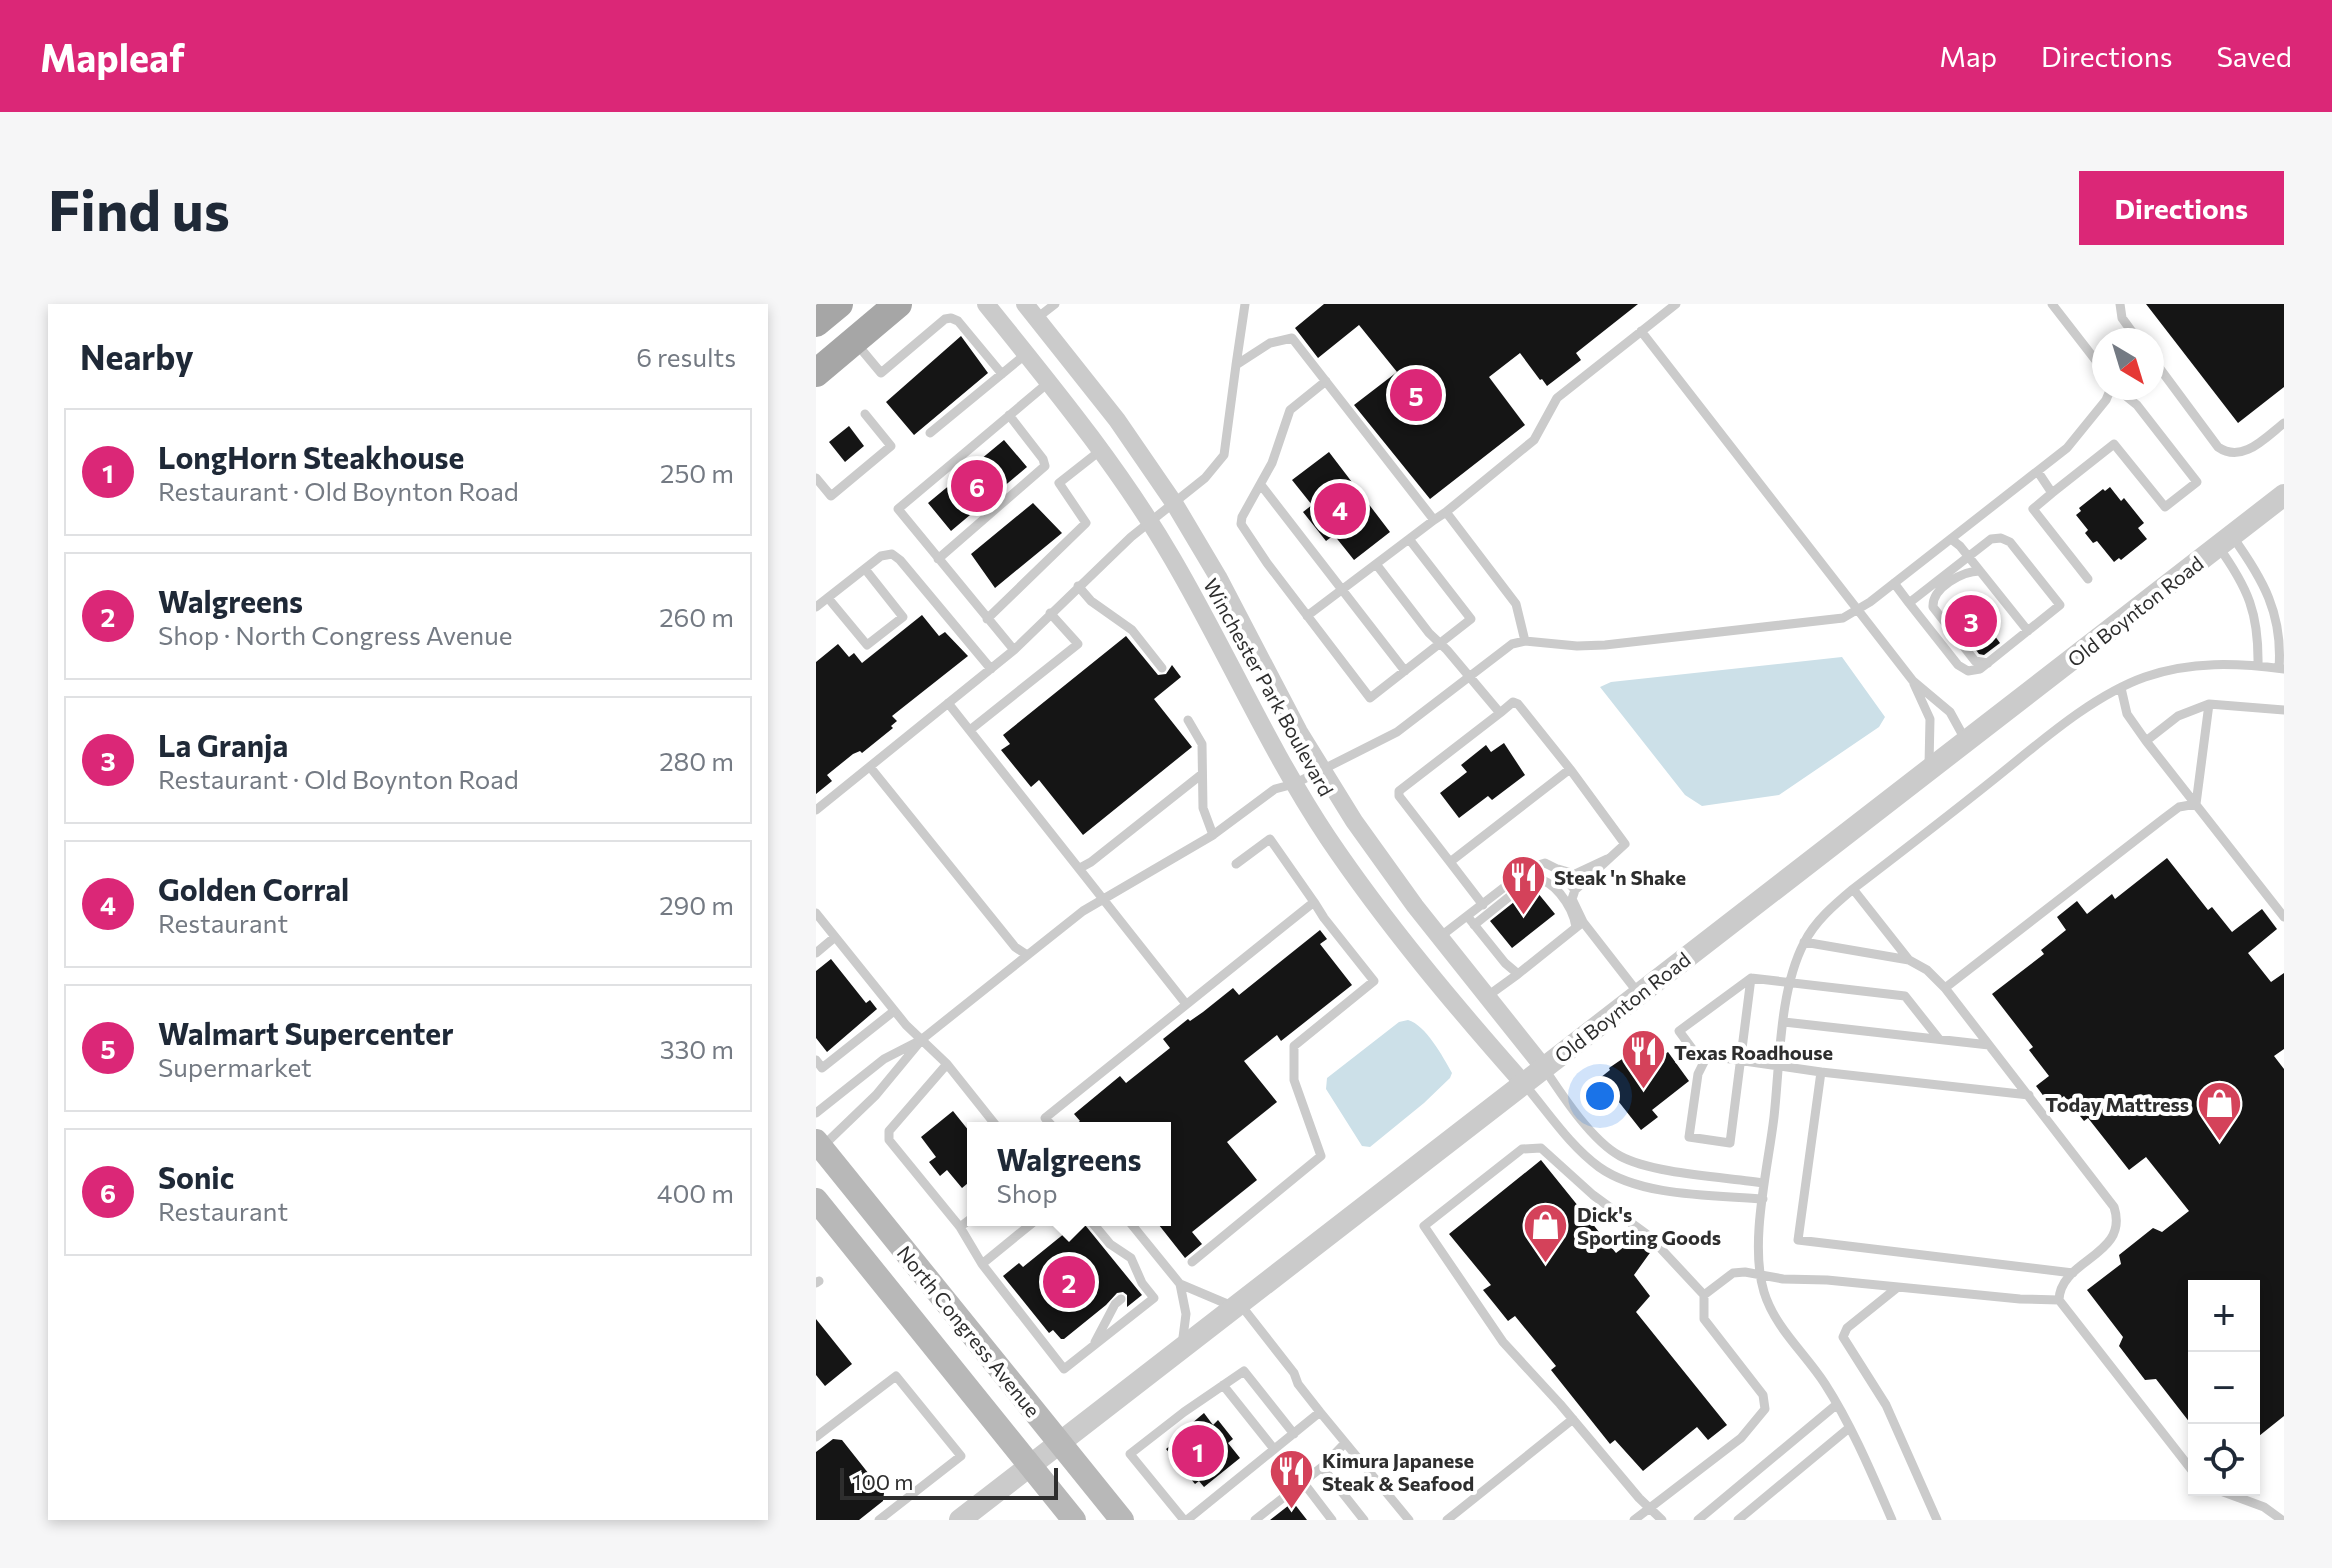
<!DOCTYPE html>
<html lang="en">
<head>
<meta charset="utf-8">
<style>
  body { margin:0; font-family:Commissioner,sans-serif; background:#f6f6f7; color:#1f2937 }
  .controls { position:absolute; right:24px; bottom:24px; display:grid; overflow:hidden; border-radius:0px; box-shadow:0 4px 12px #0003 }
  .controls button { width:72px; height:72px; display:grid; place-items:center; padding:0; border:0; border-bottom:2px solid #e0e1e3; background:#fff; color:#1f2937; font:40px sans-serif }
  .compass { position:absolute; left:1276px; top:24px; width:72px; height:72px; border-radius:50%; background:#fff; box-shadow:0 4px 12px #0003; rotate:142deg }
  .scale { position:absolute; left:24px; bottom:20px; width:218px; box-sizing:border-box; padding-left:8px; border:4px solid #2e2e2e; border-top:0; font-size:22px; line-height:28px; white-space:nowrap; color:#2e2e2e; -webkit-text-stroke:6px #fff; paint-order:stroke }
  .you { position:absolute; left:784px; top:792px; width:28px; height:28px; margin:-20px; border:6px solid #fff; border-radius:50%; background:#1a73e8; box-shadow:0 0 0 12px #1a73e833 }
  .badge { display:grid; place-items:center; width:52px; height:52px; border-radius:50%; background:#db2777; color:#fff; font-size:26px; font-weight:700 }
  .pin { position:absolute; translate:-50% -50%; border:4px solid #fff; box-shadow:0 2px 8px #0006 }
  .popup { position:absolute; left:151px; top:818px; width:204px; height:104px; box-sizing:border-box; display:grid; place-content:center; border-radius:0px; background:#fff; filter:drop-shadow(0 2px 6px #0005); font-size:26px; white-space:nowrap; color:#747a83 }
  .popup b { font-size:30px; color:#1f2937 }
  .popup::after { content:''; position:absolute; left:50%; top:100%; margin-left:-16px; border:16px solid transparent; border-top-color:#fff }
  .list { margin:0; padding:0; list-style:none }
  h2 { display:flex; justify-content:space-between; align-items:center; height:104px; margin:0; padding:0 32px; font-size:34px }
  h2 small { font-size:26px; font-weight:400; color:#747a83 }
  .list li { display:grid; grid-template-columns:52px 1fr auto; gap:24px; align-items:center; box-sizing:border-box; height:128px; margin:0 16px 16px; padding:0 16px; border:2px solid #e0e1e3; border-radius:0px }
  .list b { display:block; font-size:30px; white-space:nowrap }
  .list p { margin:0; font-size:26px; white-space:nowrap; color:#747a83 }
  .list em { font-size:26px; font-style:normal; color:#747a83 }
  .icon { flex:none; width:44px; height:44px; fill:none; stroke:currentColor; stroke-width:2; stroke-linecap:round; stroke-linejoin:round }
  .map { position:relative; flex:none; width:1468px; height:1216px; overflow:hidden; border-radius:0px }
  header { display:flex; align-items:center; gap:48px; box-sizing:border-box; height:112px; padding:0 40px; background:#db2777; color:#fff }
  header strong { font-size:38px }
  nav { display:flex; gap:44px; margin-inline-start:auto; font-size:28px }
  .intro { display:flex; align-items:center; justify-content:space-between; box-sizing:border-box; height:192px; padding:0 48px }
  h1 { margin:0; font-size:56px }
  .button { padding:20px 36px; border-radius:0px; background:#db2777; color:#fff; font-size:28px; font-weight:700 }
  main { display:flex; gap:48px; padding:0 48px }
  aside { flex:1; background:#fff; border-radius:0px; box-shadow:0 4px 12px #0003 }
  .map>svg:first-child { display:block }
</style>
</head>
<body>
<header>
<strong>Mapleaf</strong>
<nav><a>Map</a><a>Directions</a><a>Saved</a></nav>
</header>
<div class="intro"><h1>Find us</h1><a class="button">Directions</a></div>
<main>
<aside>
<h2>Nearby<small>6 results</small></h2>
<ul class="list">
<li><span class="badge">1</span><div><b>LongHorn Steakhouse</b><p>Restaurant · Old Boynton Road</p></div><em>250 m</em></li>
<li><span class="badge">2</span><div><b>Walgreens</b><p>Shop · North Congress Avenue</p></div><em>260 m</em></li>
<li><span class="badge">3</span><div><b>La Granja</b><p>Restaurant · Old Boynton Road</p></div><em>280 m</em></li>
<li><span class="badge">4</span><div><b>Golden Corral</b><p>Restaurant</p></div><em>290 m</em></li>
<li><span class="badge">5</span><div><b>Walmart Supercenter</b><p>Supermarket</p></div><em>330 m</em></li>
<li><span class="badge">6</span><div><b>Sonic</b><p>Restaurant</p></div><em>400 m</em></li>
</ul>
</aside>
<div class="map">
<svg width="1468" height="1216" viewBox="0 0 1468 1216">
  <rect width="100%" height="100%" fill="#fff"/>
  <!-- water -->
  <path fill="#cce0e8" d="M1026,353L1069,413L1063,423L963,491L886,502L869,491L784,383L795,378Z
    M592,716C610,721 627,753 636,769L634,774L608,799L554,843L546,842L510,785L511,774L583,718Z"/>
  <!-- building -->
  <path fill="#151515" d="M508,0H822L760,49L765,56L731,82L726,75L724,76L704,49L673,73L709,121L614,195L538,101L581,68L543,21L502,54L479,24Z
    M1330,0H1468V83L1422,119Z
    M145,32L172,69L98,131L70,98Z
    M33,122L48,142L29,158L13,138Z
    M188,136L211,163L135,227L112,199Z
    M513,148L574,228L538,256L518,231L510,237L487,208L496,201L476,176Z
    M1294,183L1305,197L1308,194L1328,219L1322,224L1331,235L1305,256L1303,254L1298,258L1281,237L1277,239L1269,229L1272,226L1260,211L1265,207L1263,204L1287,185L1289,187Z
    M217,199L246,229L179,284L155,250Z
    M1148,289L1175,322L1173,324L1184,339L1168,351L1163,350L1129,305Z
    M106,311L123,332L129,328L152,352L76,412L81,417L75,422L77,424L46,449L44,447L37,450L11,471L16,477L0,490V358L22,340L33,353L38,349L46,359Z
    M310,332L342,371L350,370L356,361L365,373L338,395L376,443L267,531L223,476L215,483L185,446L194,440L187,431Z
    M688,439L709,471L676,496L672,492L643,514L624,489L651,468L645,461L670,441L675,448Z
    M1351,554L1392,606L1396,603L1416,628L1446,605L1461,625L1432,649L1455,678L1468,669V745L1458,752L1468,765V1112L1438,1136V982H1378V1124L1340,1075L1329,1076L1303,1042L1307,1033L1271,986L1305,960L1303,951L1337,924L1346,928L1373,907L1330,853L1313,866L1272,814L1268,817L1248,792L1235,802L1220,782L1233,772L1213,746L1217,743L1176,690L1228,650L1225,646L1250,626L1241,613L1261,597L1271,610L1296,590L1299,595Z
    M717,583L739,610L696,644L674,617Z
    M504,626L511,635L504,640L536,681L465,737L461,731L428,757L461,798L411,838L441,876L376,928L386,940L369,954L339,916H349V824H255L264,817L258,810L304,772L310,779L354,744L347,735L372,715L374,717L387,708L417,684L423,691Z
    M15,655L50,699L54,696L61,705L11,748L0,734V667Z
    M831,738L843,754L852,748L873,777L836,806L842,813L825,826L784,774L794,766L793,764Z
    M137,807L157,832V875L146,884L131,866L124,872L113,858L120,853L105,833Z
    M725,856L800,949L821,933L836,946L818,971L834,992L820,1008L911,1121L892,1136L881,1123L827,1167L799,1136L794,1140L735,1066L740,1062L699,1012L692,1017L680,1002L667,986L675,981L633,930Z
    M265,916L326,991L311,1003V991L307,988L301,989L290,1001L248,1035H245L237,1026L233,1029L187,972L203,959L207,963Z
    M0,1015L36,1060L9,1082L0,1071Z
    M388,1109L397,1121L402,1116L417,1135L412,1139L424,1154L388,1183L383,1177L379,1180L350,1145L371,1128L369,1125Z
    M17,1135L26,1136L68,1189L67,1197L43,1216H0V1148Z
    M477,1198L491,1216H454Z"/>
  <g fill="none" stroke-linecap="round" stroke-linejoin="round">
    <!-- service -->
    <path stroke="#cbcbcb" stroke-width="9" d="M860,0L741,94L718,136L630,208L700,300L709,337L761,342L789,341L1027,314L1054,298L1251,144L1290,96L1295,84
      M1236,0L1288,67
      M1304,0L1306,14L1322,36
      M221,14L239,0
      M825,27L1097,377L1134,408L1150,437
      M40,39L65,69L129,15L135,14L142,17L186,70
      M1336,54L1402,143C1426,160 1449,134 1468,119
      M420,61L429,0
      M510,77L474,106L456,159L426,213L425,220L451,259L554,394L655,315L593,235L618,216
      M114,129L210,50
      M1222,168L1236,189L1217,205L1272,275
      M0,174L15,192L75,142L49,110
      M445,181L589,367
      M1236,189L1298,140L1349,203L1381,178L1321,101L1300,84
      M1416,232C1447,275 1467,310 1463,364
      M1185,234L1194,238L1244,301L1164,365L1152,367L1142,361L1093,299L1175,235Z
      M1135,235L1144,242L1212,327
      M1402,242C1432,284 1443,309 1442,362
      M122,255L229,162L227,155L193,111
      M560,260L613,329L631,346L684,409L583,487V492L634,558L754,465L809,540L759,586L756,595L767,618L823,690
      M1164,267C1146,267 1116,284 1117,303L1159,357L1172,359
      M1078,279L1093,299
      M262,282L275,297L316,326L346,364
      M12,294L51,341L87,313L49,265
      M0,303L65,252L76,250L84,256L175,365
      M491,312L593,235
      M171,315L270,219L243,179L285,146
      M198,346L82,205L233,78
      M1098,380L1114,415L1113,461
      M1305,384L1311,410L1330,437L1468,613
      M132,399L370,700
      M1393,400L1468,406
      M684,409L697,398L702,400L754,465
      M372,416L386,440L387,504L397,531
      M154,426L262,340L234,309
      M1330,437L1362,412L1393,400L1380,500L1363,503L1347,515L1129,684L1298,903C1314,952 1244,955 1243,996L1378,1169
      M54,463L199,643L211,651
      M0,506L198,346L315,233L389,174L408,151L420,61L454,39L476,34L618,216L630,208
      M634,558L667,601
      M264,564L275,558L386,470
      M742,565L759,570L791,555
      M1037,585L1093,656
      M0,609L90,721L131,760L182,824
      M652,613L689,659L702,670L767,618
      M658,621L714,576C736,570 757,603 760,623
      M625,632L713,564L729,559L741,565L759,586
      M988,638L1093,656L1111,666L1129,684
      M0,649L19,633
      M673,691L702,670
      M968,718L1173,741
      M891,752L882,770L873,833L914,839L935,674
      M0,756L6,764L78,707
      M131,760L73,827V836L144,923L166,960L220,916
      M728,764C746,791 775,836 804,852C837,870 909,873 948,879
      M1005,768L880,750L863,727L935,674L1089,692L1123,735
      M708,780C732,808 753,841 783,863C825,893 897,891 947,895
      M1213,791L1005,768L982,936L1257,969
      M0,809L68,755L105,736L267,607L397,531L459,485L478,480L581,428L696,340L709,337
      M238,824L229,814L498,598L454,535L420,560
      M7,842L60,791L103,739
      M312,916L364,980L370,1010L366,1041
      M144,923L157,913
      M376,958L505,852L478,776V742L558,677L508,614L498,598
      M166,960L248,1065L338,994L326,979L315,954L294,940L274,916
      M0,979L3,977
      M364,980L416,1002
      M1082,983L1031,1024L1027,1033L1070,1101L1121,1216
      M424,1000L478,1069L482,1080L504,1108L593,1216
      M279,1038L299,1000L305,995
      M407,1081L458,1145
      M0,1133L80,1072L145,1152L63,1216
      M506,1163L548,1216
      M487,1178L516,1216
      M1402,1186L1448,1203L1466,1216
      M368,1216L314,1150L368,1108L428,1067L478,1130
      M371,1216L504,1108
      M439,1216L506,1163L529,1139
      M631,1216L757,1115
      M818,1216L925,1134L949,1105L947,1091L888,1015V991L917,969L929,968L967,975L1011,976L1204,995L1243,996
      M846,1216L823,1194L744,1100L687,1038L608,922L706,845L725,844L777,891L833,932L888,991
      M882,1216L1020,1101
      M922,1216L1033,1124
      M1076,1216C1056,1170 1036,1122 1009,1080C989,1049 959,1024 948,988C933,939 952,864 958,813C964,759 963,687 988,639C999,617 1018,601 1037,585C1084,549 1131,513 1177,476C1221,441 1275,392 1329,373C1375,357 1421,359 1468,365"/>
    <!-- minor -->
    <path stroke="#cbcbcb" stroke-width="18" d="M170,0C236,82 303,163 356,254C410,346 452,444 512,534C570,620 639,702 708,780
      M209,0L301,116L358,199L402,273L483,428L538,517L599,602L728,764"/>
    <!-- tertiary -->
    <path stroke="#cbcbcb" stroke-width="22" d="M144,1216L1468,191"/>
    <!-- secondary -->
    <path stroke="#b8b8b8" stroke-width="24" d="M0,837L306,1216
      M0,896L258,1216"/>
    <!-- primary -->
    <path stroke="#a6a6a6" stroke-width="28" d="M0,19L23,0
      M0,69L82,0"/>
  </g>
  <!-- icons -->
  <defs>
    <symbol id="restaurant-pin" viewBox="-11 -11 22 30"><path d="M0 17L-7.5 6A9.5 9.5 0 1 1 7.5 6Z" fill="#d4425a" stroke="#fff"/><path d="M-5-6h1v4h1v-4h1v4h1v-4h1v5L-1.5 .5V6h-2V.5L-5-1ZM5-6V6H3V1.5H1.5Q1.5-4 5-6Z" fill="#fff"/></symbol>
    <symbol id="shop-pin" viewBox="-11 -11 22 30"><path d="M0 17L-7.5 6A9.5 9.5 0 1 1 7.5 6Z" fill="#d4425a" stroke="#fff"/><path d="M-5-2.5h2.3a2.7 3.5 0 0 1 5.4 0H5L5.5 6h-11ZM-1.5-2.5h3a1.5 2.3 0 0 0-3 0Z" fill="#fff"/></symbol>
  </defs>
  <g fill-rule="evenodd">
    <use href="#restaurant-pin" x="682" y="548" width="51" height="69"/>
    <use href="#restaurant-pin" x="802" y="722" width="51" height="69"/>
    <use href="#shop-pin" x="1378" y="774" width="51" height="69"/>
    <use href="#shop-pin" x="704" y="896" width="51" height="69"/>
    <use href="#restaurant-pin" x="450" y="1142" width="51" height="69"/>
  </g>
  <g text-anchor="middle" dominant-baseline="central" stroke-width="8" stroke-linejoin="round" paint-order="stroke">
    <!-- street labels -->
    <g font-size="20" fill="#2e2e2e" stroke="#fff">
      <text transform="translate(1319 307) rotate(-38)">Old Boynton Road</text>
      <text transform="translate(453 383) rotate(61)">Winchester Park Boulevard</text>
      <text transform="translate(806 703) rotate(-38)">Old Boynton Road</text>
      <text transform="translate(153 1027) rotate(51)">North Congress Avenue</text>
    </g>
    <!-- poi labels -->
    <g font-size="20" font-weight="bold" fill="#2e2e2e" stroke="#fff" text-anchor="start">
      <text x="738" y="573">Steak 'n Shake</text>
      <text x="858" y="748">Texas Roadhouse</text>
      <text x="1373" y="800" text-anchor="end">Today Mattress</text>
      <text x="761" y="910">Dick's<tspan x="761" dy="23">Sporting Goods</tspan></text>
      <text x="506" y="1156">Kimura Japanese<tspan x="506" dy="23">Steak &amp; Seafood</tspan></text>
    </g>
  </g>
</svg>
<div class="controls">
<button>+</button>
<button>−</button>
<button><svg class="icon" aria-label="locate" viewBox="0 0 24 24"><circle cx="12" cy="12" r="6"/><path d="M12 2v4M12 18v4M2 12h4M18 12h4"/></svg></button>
</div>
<svg class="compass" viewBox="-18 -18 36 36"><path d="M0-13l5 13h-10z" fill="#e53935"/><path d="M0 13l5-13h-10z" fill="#747a83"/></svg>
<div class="scale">100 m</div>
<div class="you"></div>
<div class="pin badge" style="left:382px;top:1147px">1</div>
<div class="pin badge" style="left:253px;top:978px">2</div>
<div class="popup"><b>Walgreens</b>Shop</div>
<div class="pin badge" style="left:1155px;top:317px">3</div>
<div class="pin badge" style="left:524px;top:205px">4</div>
<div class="pin badge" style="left:600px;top:91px">5</div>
<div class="pin badge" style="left:161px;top:182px">6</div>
</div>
</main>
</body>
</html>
